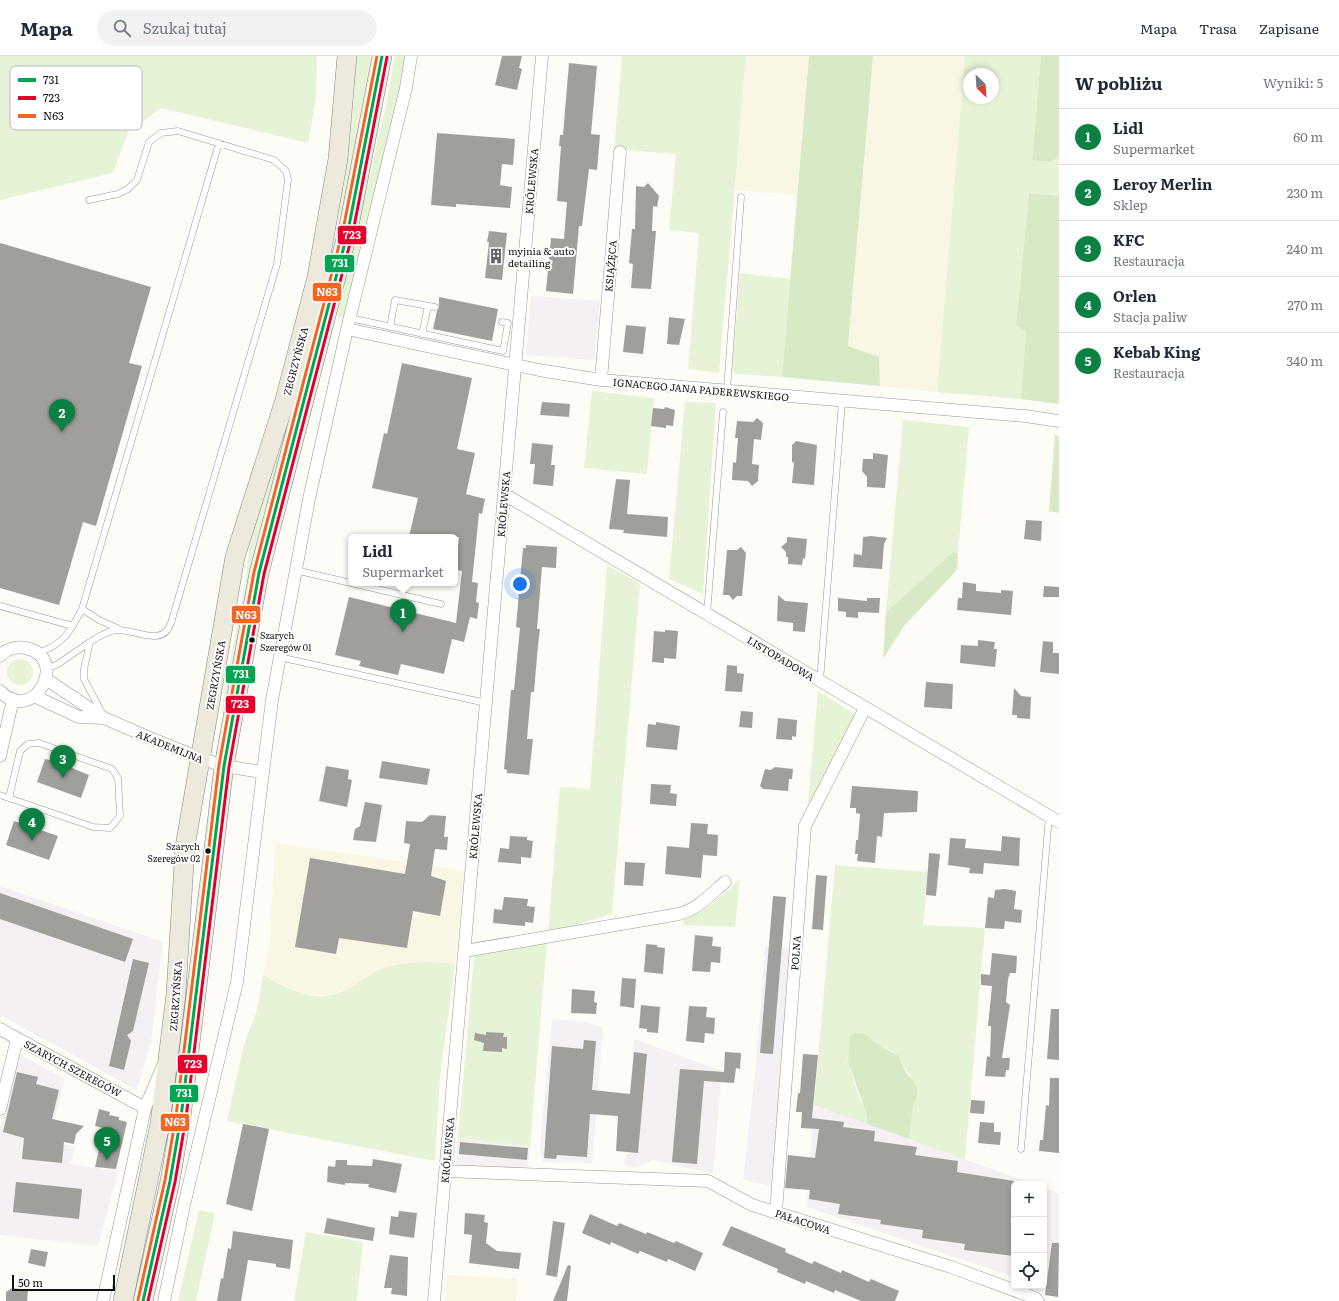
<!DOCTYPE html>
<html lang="pl">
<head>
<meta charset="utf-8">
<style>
  body { margin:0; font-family:Literata,serif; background:#f2f2f3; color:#1f2937 }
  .controls { position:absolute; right:12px; bottom:12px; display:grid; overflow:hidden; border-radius:6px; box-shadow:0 2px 6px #0003 }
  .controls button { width:36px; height:36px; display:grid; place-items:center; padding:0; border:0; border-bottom:1px solid #e0e1e3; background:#fff; color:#1f2937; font:20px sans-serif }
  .compass { position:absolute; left:963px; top:12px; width:36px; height:36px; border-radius:50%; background:#fff; box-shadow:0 2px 6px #0003; rotate:155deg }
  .scale { position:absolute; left:12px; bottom:10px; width:103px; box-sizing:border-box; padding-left:4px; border:2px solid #111; border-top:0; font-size:11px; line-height:14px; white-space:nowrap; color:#111; -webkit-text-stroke:3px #fff; paint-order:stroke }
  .you { position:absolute; left:520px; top:528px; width:14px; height:14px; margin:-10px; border:3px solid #fff; border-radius:50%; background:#1a73e8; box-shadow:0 0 0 6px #1a73e833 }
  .badge { display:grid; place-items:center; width:26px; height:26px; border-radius:50%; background:#0b8043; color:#fff; font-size:13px; font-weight:700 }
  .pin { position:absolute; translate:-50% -33px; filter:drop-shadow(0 1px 2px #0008) }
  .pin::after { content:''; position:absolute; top:21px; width:14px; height:12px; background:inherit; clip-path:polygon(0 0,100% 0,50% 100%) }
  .popup { position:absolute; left:348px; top:478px; width:110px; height:52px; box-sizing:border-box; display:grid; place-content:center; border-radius:6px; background:#fff; filter:drop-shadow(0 1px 3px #0005); font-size:13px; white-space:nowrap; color:#747a83 }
  .popup b { font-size:15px; color:#1f2937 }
  .popup::after { content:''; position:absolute; left:50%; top:100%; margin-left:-8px; border:8px solid transparent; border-top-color:#fff }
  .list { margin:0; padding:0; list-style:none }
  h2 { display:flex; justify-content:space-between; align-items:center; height:52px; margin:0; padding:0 16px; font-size:17px }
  h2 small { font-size:13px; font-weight:400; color:#747a83 }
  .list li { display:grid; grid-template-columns:26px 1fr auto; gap:12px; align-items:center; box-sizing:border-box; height:56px; padding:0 16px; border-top:1px solid #e0e1e3 }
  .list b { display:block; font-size:15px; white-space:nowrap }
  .list p { margin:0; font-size:13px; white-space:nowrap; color:#747a83 }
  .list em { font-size:13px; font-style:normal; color:#747a83 }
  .icon { flex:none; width:22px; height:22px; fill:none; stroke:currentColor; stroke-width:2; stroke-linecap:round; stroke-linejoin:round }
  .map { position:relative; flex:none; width:1059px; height:1245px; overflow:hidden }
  header { display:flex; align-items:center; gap:24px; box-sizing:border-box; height:56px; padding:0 20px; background:#fff; border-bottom:1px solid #e0e1e3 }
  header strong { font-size:19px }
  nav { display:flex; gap:22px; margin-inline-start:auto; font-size:14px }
  .search { width:280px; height:36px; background:#f2f2f3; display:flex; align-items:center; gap:10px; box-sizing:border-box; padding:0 14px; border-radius:22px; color:#747a83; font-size:15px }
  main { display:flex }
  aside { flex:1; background:#fff }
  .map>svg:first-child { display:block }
</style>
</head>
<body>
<header>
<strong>Mapa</strong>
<div class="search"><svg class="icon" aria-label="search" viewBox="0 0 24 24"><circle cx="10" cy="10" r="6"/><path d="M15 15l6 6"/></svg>Szukaj tutaj</div>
<nav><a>Mapa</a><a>Trasa</a><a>Zapisane</a></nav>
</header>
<main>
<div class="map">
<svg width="1059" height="1245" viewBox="0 0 1059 1245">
  <rect width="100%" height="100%" fill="#fdfcf7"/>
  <!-- industrial -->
  <path fill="#f5f0f3" d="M531,240L600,245L594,304L526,299Z
    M0,830L163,886L151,986L137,1034L0,959Z
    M765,890L791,893L773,1130L743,1124L756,1009Z
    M552,963L586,966L603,972L592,1107L543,1106L540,1091Z
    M634,983L722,1015L713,1118L653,1104L636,1111L625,1110Z
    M19,998L65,1023L49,1086L76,1091L70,1108L118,1115L98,1190L0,1179V1070Z
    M814,1049L1033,1128H1014V1221L807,1151Z
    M458,1082L530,1090L528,1112L456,1110Z
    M1044,1132L1059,1138V1241L1045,1239L1046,1232L1039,1230H1044Z"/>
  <!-- farmland -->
  <path fill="#f9f7e4" d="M746,0H809L797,139L735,134Z
    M873,0H965L937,336L880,330L879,302L848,290Z
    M275,787L465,815L455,908L428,906L390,910L379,914L347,933L327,940L300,937L263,919L270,885Z
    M447,1219L518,1223L516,1245H445Z"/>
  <!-- green -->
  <path fill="#e7f3d7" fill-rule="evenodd" d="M0,0H317L316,42L308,87L161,52L128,76L113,117L0,144Z
    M355,0H371L337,184L316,273L259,475L223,655H221L245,527L250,487L314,274L335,183L348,102L354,42Z
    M395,0H407L396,65L347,262L337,260L386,49Z
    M622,0H746L719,317L688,313L699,177L669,174L676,98L614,93Z
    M965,0H1041L1032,103L1051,106L1059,101V140L1029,137L1016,268L1026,276L1021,343L937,336ZM969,18H993V42H969Z
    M740,217L790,223L782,321L736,318L732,314Z
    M592,335L654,342L647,418L584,412Z
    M685,346L716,347L703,538L669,523Z
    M903,364L969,371L958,498L953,496L886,556Z
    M607,509L640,528L612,858L548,877L560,731L590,733Z
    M7 616a13 13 0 1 1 26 0a13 13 0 1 1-26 0Z
    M818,635L854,658V661L807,758Z
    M835,809L928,816L923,869L985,872L965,1104L909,1083L913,1051L917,1040L913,1024L894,996L881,991L847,1001L857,1036L866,1056L867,1068L814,1049Z
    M740,823L735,871L683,869V862C706,857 723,838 740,823Z
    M547,887L530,1090L458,1082L474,900Z
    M428,906L455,908L440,1021L435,1105L227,1065L244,989L257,954L263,919C282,929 304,943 327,940C346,938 362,922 379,914C394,907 412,907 428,906Z
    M199,1154L215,1157L196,1245H178Z
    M306,1176L363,1186L357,1245H294Z"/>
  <!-- forest -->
  <path fill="#d8eac5" d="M809,0H873L848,290L879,301L880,330L782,321Z
    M1041,0H1059V101L1051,106L1032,104Z
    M1029,137L1059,140V348L1021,343L1026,276L1016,269Z
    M1055,379L1059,380V457L1049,455Z
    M953,496L958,498L957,514L904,570L883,603L886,556Z
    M855,977L865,978L881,991L898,999L906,1017L913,1024L917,1033V1040L913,1051L909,1083L867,1068L866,1056L848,1006L850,980Z"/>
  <!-- building -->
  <path fill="#a19f9c" d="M502,0H522L519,12L522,13L517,34L495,29Z
    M569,7L597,10L591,78L600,79L597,114L589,113L582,170H579L573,238L546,235L551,182L564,183L567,146L557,145L561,90H559L560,79H563Z
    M437,77L515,83L513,109L502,108L500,129L512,131L510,152L456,148V151L431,149Z
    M648,127L659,140L657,151L653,150L652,175H656L651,233L631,232L633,208L629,207L632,173H635L636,130L644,131Z
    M489,175L507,177L502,224L485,222L489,186H487Z
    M0,187L151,231L129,307L142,310L96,470L83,466L59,549L0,532Z
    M439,241L498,253L492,285L433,273L437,255L439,252Z
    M669,261L685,263L679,289L667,288Z
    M626,269L646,271L643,298L623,296Z
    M402,307L472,322L457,393L475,397L466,438L485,443L482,458L479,457L472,526L478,527L476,546L479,547L477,563L470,561L464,586L452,583L444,618L401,608L398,619L359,610L361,605L335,599L349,541L456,567L462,515L456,514L459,481H409L418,442L372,432L384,377L387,378Z
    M542,346L570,348L569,361L540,359Z
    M665,351L675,354L673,370L666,369V372L651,370L653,352L664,353Z
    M757,362L763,367L761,384L754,383L752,408L759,409L758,425L752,430L748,425L732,424L733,406L736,407L737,394L738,382H735L737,365L753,366Z
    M796,385L817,389L814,429L792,427L794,407L792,406V389Z
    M532,387L553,389L551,409H555L553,430L533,428L535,408H530Z
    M873,397L888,399L885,432L867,431V421L862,415L863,403H873Z
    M616,423L630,424L627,458L668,461L667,481L623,477L624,474L609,473Z
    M1026,464L1042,465L1041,485L1024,483Z
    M871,480L887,482L884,488L882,513L853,511L854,498L862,499L863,481Z
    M787,481L807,483L805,503L803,502L802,509L788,508V501H786V496L781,491L787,486Z
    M526,489L557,491L556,512L542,511L537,573H540L538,589L534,636H531L527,683H533L529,719L507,717V714L504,713L511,634H514L520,572L516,571L523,492H526Z
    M741,491L746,497L742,540H737L733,544L729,539H723L727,494H737Z
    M963,526L976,528V535L1001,537V534L1013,535L1011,559L957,554L958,542H962Z
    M1044,530L1059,531V541H1043Z
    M778,539L785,545L808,547L805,576L793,575V567L777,565Z
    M838,542L867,545V542H880L879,557L858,556V562L846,561V556L838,555Z
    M665,574L678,575L676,603L664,602V607L652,606L654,575L665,576Z
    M978,584L995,586L994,593H997L995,611L960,607L961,589L978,590Z
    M1043,585L1053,586V597H1059V618L1040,616Z
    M727,609L737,610V617L744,618L742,636L725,635Z
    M926,626L953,628L952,653L924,651Z
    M1014,632L1021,640L1031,641L1030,663L1017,662V659H1012Z
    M741,655L753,656L752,672L739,671Z
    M778,662L797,664L796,681L792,680V684L776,683Z
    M656,666L680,670L677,694L646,691L648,668L656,669Z
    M45,703L55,705L89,719L81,742L37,726Z
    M382,705L430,713L427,729L379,722Z
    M326,710L349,714L348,723L352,724L347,751L319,745Z
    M775,711L793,713L792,723H789L788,735L763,733L760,730L765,713L771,714Z
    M651,728L671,729L670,737L677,738L676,750L650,748Z
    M852,730L918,735L917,756L884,757L882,781L877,780L875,807L857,805L858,798H855L856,784H858L860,758L856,757V752H850Z
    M365,746L382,749L376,786L353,784L355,773L360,770Z
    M430,759L446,760L444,781H448L447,794L435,793L431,820L446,825L440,860L413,855L407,892L339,882L336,898L295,891L310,802L405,818L410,788L404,787L406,765L422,766Z
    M14,765L58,780L49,804L6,789Z
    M691,767L708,768L707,778L718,779L717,800L703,799L701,822L665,818L667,790L689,792Z
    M510,780L527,781V784L533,785L531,802L521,801V808L498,806L500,792L509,793Z
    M1002,780L1020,782L1019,810L984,807L983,818L969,817L970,812L948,809L950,782L966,783L965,792L1001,795Z
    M929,797L940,798L936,840L926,839Z
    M625,806L645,807L643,830L624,829Z
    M816,819L827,820L823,874L812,873Z
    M1005,833L1016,835L1014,853L1022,854L1021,867L1005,865L1004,873L985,872L988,841L994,842L995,834Z
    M0,837L133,883L125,906L0,863Z
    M773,840L786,841L773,998L760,997Z
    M504,841L528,843L527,850L535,851L533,867L525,866V870L493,867L494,853L502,854Z
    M695,879L713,881L712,890L721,891L720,907L711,906L710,916L692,915Z
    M646,888L657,889V891L665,892L663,918L644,916Z
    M992,897L1017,900L1016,917H1010L1008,923L1006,946L1010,949L1002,1002H1010L1009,1014H1006L1005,1021L985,1020L987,1000L990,1001L991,973V970H988L992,930L981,929V918L990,919Z
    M133,903L149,907L133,975L127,979L131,985L124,1014L109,1010Z
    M622,922L636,923L634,952L620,950Z
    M572,933L595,935L594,946L597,947L596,958L571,957Z
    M641,949L660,951L658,977L647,976V973L639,972Z
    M689,950L707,951L706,961L715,962L714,978L705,977L704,987L686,985Z
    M1051,953H1059V1004L1047,1003Z
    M486,976L504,977L503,981H507V993L502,992V996L483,995L484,987L474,984L475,977L486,979Z
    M584,984L596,985L592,1034L630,1038L634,996L647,998L638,1097L616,1095L618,1060L590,1058L587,1101L557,1099L556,1103L544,1102L552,990L583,993Z
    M725,996L741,997L740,1013L736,1012L734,1027L704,1025L697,1108L672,1106L680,1013L724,1016Z
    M803,998L818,999L812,1062L844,1066L843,1071L875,1075L874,1085L917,1091L915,1099L958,1105L957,1116L1014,1125V1200L964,1194L965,1188L922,1182L923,1174L880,1168L881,1164L838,1158L840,1148L809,1143L810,1134L785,1132L788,1099L815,1102L819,1073L801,1072L802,1056H796L798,1037H800Z
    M17,1016L38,1021L36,1028L59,1034L52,1063L84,1070L76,1078L74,1088L64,1086L62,1107L22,1103L24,1082L3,1076Z
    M1050,1022H1059V1097L1039,1095L1040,1084H1043L1046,1049L1049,1050Z
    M971,1044L985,1045L984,1058L970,1057Z
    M99,1053L110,1056L109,1059L119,1061V1064L127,1066L116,1113L95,1111L99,1093L106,1094L111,1074L95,1070Z
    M980,1066L994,1067V1076H1001L1000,1089L978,1087Z
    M243,1068L269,1073L252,1155L226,1148Z
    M460,1086L528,1092L527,1104L459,1098Z
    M373,1103L402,1108L396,1137L368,1131L369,1128L345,1127V1129L327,1126L328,1110L335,1111L336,1104H347V1109L372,1110Z
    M16,1126L82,1133L79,1163L13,1156Z
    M399,1155L417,1157L414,1182L389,1178L391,1160L398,1161Z
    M465,1157L485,1159L484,1166L488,1167L486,1187L497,1195L521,1197L519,1213L469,1207L472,1179L464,1178Z
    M590,1158L617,1170L619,1167L646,1178L647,1176L674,1187L676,1185L703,1197L695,1215L668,1203L667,1206L640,1195L638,1198L611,1186L610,1189L582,1177Z
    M327,1162L375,1172L373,1185L324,1177Z
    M553,1165L565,1167L557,1221L546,1219Z
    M731,1170L786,1193L785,1196L812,1208L814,1205L841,1217L842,1214L869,1226L871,1223L899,1235L895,1245H861L835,1234L834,1237L806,1225L805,1228L777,1216L778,1213L722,1189Z
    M233,1175L293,1184L290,1213L276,1211V1208L248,1204L241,1245H217L221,1222L223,1223L228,1192L231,1193Z
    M1052,1187H1059L1058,1241L1045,1239Z
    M31,1193L48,1196L45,1211L28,1207Z
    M390,1199L408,1201L407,1240L391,1238L392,1232H384Z
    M568,1209L571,1210L567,1245H553Z
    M12,1232L28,1234L27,1245H6V1236Z"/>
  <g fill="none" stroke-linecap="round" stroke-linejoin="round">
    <defs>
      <path id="lane" d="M89,144L118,138L128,133L137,124L149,86L161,77L178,75L274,104L286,115L288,124L277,208L171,567C162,593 134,572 116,574C107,575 98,581 90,586L84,613V623L102,657
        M350,262L503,295L508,267L502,266
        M390,271L395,244L435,251
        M422,278L428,250
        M727,334L741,141
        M295,514L441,548
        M0,550L73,570
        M82,553L99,564L119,573
        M707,558L723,356
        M38,597C64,588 70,576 82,553L219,87
        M279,601L486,647
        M46,613L58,608L90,586
        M820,625L842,346
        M0,739L9,742L93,771L110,772L120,760L118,722L112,713L39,687L28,688L20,695L9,742
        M1021,1093L1049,760"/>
      <path id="street" d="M347,273L539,314L601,324L1025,360L1059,365
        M601,324L620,96
        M504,438L1059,766
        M0,600C6,593 16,590 25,592C71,600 34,671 0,635
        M46,623L104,662L150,682L200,702L224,710L262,716
        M34,640L79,661L103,662
        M0,700L13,643
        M465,895L679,858C698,853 711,838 725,826
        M0,973L145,1052
        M0,1053L17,983
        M445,1115L708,1125L752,1149L951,1211L1035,1242L1038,1245
        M776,1156L805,770L865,652
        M103,1245L145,1052L162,1012
        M164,1245L185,1145L237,926L272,644L309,443L347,273L406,32L411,0
        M434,1245L542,0"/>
      <path id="primary" d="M123,1245L160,1068L176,938L185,791L235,501L285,344L317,221L338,103L347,0
        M143,1245L170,1125L181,1061L224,710L259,517L348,175L382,0"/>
    </defs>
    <!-- lane casing -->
    <use href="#lane" stroke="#979795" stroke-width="7"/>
    <!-- street casing -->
    <use href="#street" stroke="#979795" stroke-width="13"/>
    <!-- primary casing -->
    <use href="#primary" stroke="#858482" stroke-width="20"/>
    <!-- lane -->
    <use href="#lane" stroke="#fffffe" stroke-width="6"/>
    <!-- street -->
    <use href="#street" stroke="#fffffe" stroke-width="12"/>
    <!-- primary -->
    <use href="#primary" stroke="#ede9dc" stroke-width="19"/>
    <defs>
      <path id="bus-1" d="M143,1245L170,1125L181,1061L224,710L259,517L348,175L382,0"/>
      <path id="bus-2" d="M148,1245L175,1126L186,1062L229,711L264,518L353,176L387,1"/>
      <path id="bus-3" d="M138,1244L165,1124L176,1060L219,709L254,516L343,174L377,0"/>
    </defs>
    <!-- bus-1 casing -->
    <use href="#bus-1" stroke="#fff" stroke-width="6"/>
    <!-- bus-2 casing -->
    <use href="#bus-2" stroke="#fff" stroke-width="6"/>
    <!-- bus-3 casing -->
    <use href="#bus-3" stroke="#fff" stroke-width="6"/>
    <!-- bus-1 -->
    <use href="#bus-1" stroke="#00a651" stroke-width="3"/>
    <!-- bus-2 -->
    <use href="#bus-2" stroke="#e4002b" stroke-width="3"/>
    <!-- bus-3 -->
    <use href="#bus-3" stroke="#f26522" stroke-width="3"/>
  </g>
  <!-- icons -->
  <defs>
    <symbol id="building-bare" viewBox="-9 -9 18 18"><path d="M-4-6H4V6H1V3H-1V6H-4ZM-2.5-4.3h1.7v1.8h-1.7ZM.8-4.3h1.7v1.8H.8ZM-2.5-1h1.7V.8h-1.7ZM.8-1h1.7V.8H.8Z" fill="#646362" stroke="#fff" stroke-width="2.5" paint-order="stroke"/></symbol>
  </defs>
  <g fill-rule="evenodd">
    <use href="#building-bare" x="485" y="189" width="22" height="22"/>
  </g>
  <!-- markers -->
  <g fill="#111" stroke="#fff" stroke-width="1.5">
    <circle cx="252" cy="584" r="3.5"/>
    <circle cx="208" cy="795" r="3.5"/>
  </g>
  <g text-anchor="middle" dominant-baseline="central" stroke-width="4" stroke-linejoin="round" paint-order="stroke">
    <!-- bus labels -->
    <g font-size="9" fill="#111" stroke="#fff" text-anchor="start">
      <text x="260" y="579">Szarych<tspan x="260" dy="12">Szeregów 01</tspan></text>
      <text x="200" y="790" text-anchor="end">Szarych<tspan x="200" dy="12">Szeregów 02</tspan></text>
    </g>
    <!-- street labels -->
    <g font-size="10" fill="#111" stroke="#fff">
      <text transform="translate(531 125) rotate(-85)">KRÓLEWSKA</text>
      <text transform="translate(610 210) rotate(-85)">KSIĄŻĘCA</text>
      <text transform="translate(295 305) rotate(-75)">ZEGRZYŃSKA</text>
      <text transform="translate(701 333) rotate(5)">IGNACEGO JANA PADEREWSKIEGO</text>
      <text transform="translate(503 448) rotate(-85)">KRÓLEWSKA</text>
      <text transform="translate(781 602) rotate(31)">LISTOPADOWA</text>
      <text transform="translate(215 619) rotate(-80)">ZEGRZYŃSKA</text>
      <text transform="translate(170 690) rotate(22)">AKADEMIJNA</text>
      <text transform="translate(475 770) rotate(-85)">KRÓLEWSKA</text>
      <text transform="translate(795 897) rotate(-86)">POLNA</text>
      <text transform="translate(175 940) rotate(-86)">ZEGRZYŃSKA</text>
      <text transform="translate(73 1012) rotate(28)">SZARYCH SZEREGÓW</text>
      <text transform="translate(447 1094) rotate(-85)">KRÓLEWSKA</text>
      <text transform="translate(803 1165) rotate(18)">PAŁACOWA</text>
    </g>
    <!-- poi labels -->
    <g font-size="10" fill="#111" stroke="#fff" text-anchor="start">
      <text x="508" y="194">myjnia &amp; auto<tspan x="508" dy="12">detailing</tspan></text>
    </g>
  </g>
  <!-- legend -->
  <rect x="10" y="10" width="132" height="64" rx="6" fill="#fff" stroke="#b8b8b8" stroke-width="1"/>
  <rect x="18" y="22" width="18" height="4" fill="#00a651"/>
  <rect x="18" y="40" width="18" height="4" fill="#e4002b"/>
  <rect x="18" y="58" width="18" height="4" fill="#f26522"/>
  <g font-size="11" fill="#111">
    <text x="43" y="28">731</text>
    <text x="43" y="46">723</text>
    <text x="43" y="64">N63</text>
  </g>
  <g stroke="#fff" stroke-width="1.5">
    <rect x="337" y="169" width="30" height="20" rx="4" fill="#e4002b"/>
    <rect x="324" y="198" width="31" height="19" rx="4" fill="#00a651"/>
    <rect x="312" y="226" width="30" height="20" rx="4" fill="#f26522"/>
    <rect x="231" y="549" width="30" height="19" rx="4" fill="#f26522"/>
    <rect x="225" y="609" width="31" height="19" rx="4" fill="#00a651"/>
    <rect x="225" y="639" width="31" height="19" rx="4" fill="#e4002b"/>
    <rect x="177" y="998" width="31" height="20" rx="4" fill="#e4002b"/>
    <rect x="169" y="1028" width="30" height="19" rx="4" fill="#00a651"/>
    <rect x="160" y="1057" width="30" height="19" rx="4" fill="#f26522"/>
  </g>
  <g font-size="11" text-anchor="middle" font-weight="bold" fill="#fff">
    <text x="352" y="183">723</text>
    <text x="340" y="211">731</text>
    <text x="327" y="240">N63</text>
    <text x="246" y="563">N63</text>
    <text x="241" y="622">731</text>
    <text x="240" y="652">723</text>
    <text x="193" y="1012">723</text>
    <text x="184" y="1041">731</text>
    <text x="175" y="1070">N63</text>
  </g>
</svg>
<div class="controls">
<button>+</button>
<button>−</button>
<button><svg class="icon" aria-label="locate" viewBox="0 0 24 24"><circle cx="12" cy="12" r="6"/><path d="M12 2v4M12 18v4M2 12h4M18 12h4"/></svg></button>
</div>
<svg class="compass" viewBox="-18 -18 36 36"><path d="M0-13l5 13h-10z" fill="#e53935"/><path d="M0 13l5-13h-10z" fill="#747a83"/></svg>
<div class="scale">50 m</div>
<div class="you"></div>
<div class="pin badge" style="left:403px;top:576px">1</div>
<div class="popup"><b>Lidl</b>Supermarket</div>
<div class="pin badge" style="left:62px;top:376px">2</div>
<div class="pin badge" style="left:63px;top:722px">3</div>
<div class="pin badge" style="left:32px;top:785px">4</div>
<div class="pin badge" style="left:107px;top:1104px">5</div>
</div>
<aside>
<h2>W pobliżu<small>Wyniki: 5</small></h2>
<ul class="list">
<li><span class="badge">1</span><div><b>Lidl</b><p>Supermarket</p></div><em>60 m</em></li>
<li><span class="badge">2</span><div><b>Leroy Merlin</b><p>Sklep</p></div><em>230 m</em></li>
<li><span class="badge">3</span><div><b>KFC</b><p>Restauracja</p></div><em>240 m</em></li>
<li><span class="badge">4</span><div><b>Orlen</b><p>Stacja paliw</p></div><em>270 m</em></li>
<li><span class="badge">5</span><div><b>Kebab King</b><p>Restauracja</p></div><em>340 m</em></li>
</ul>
</aside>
</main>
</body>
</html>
